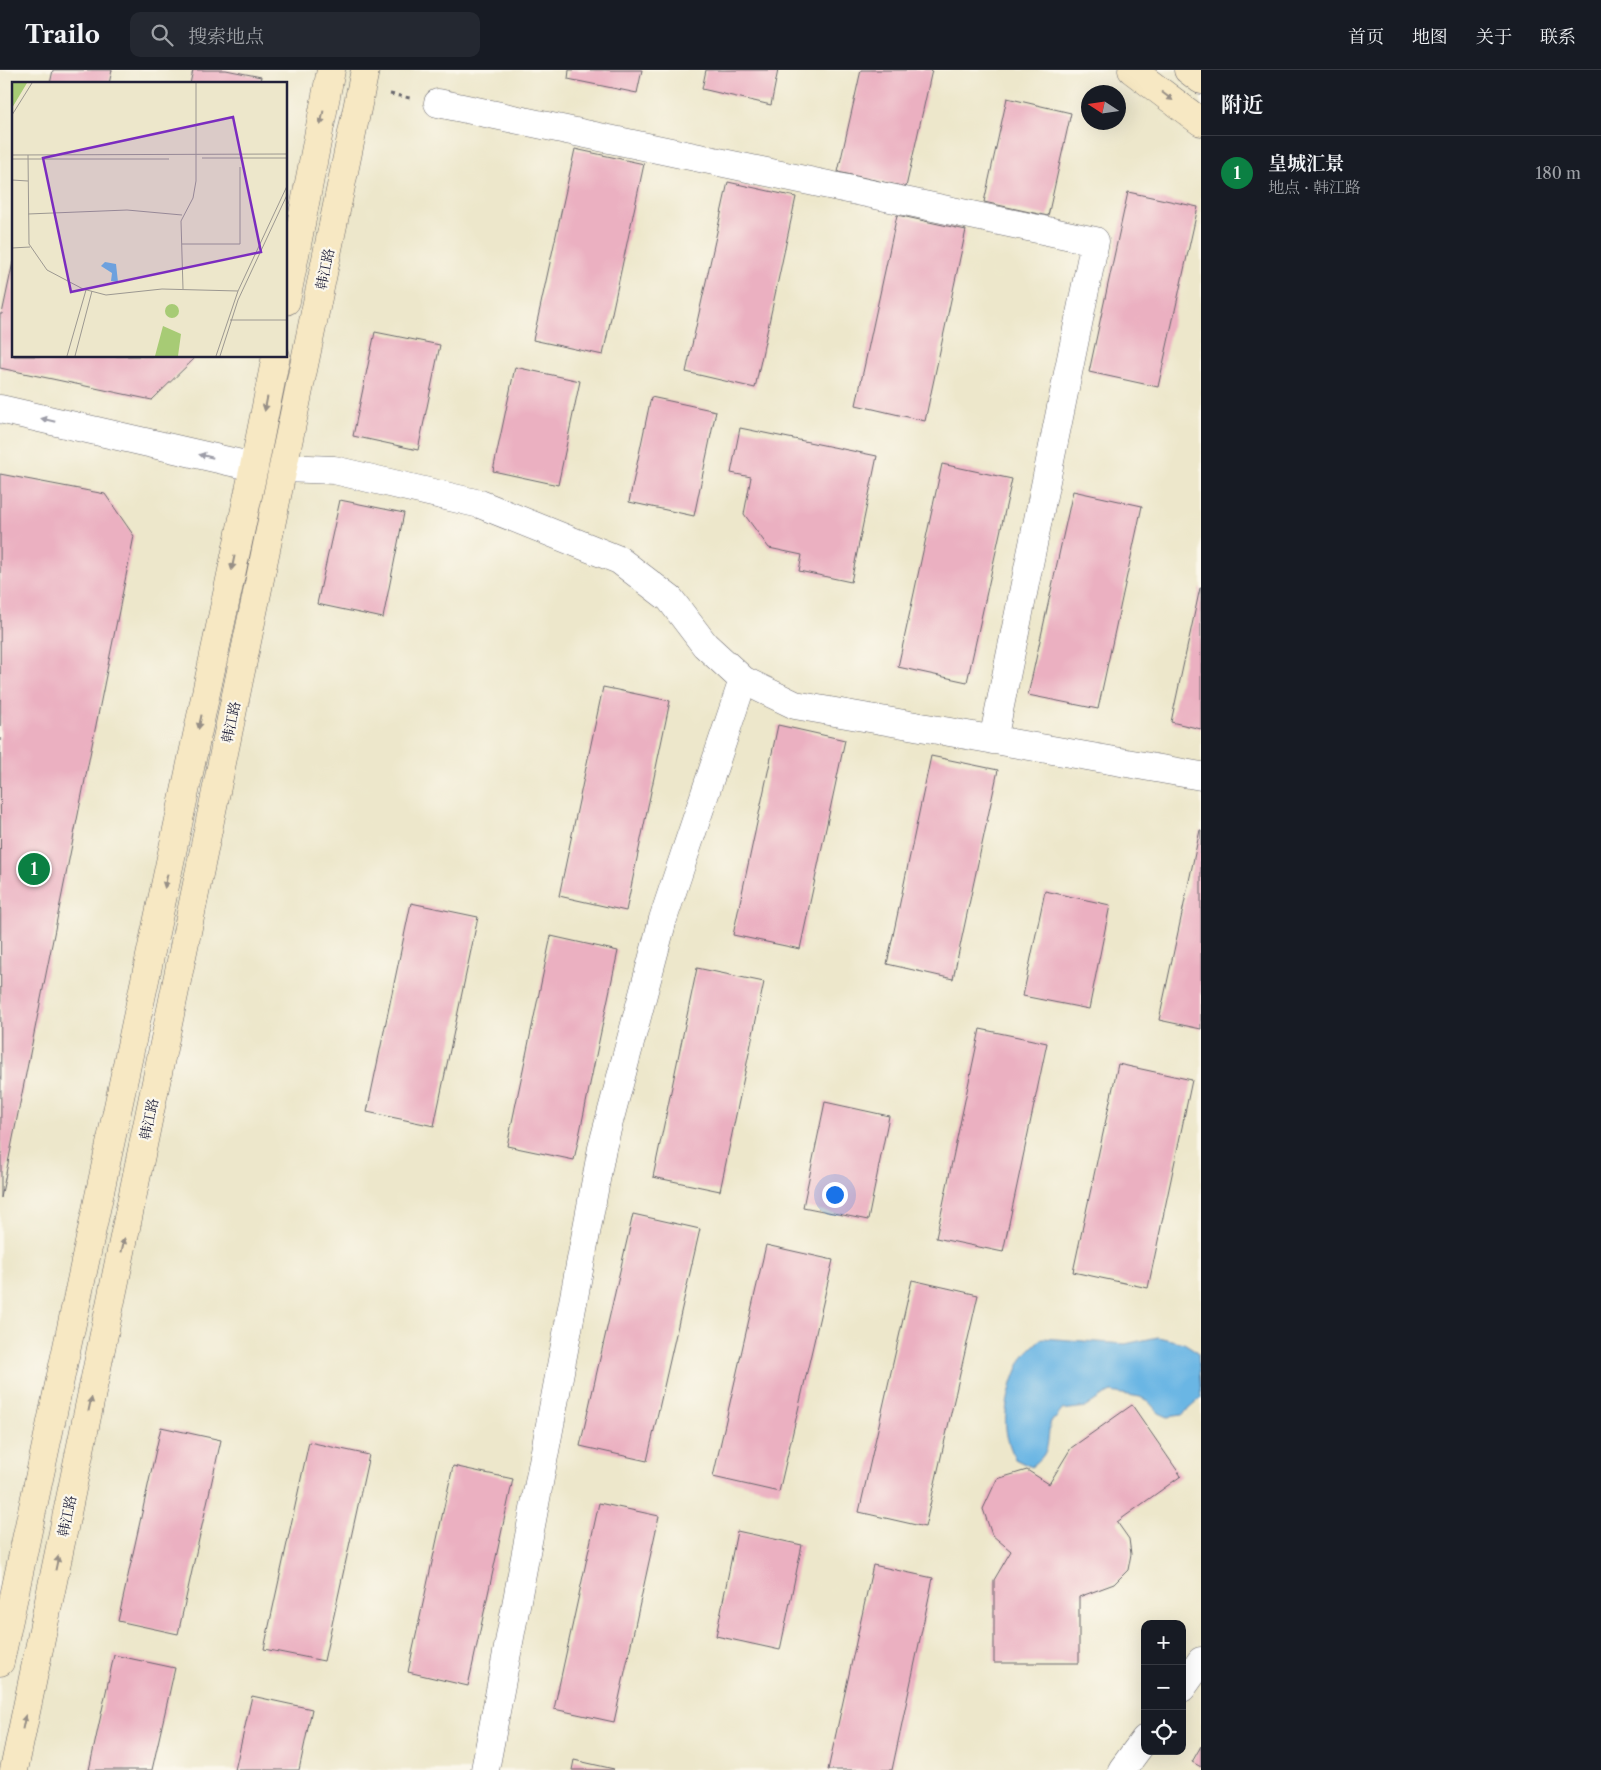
<!DOCTYPE html>
<html lang="zh">
<head>
<meta charset="utf-8">
<style>
  body { margin:0; font-family:"Libre Caslon Text","Noto Serif SC",serif; background:#242831; color:#f1f3f6 }
  .controls { position:absolute; right:15px; bottom:15px; display:grid; overflow:hidden; border-radius:10px; box-shadow:0 5px 20px #0002 }
  .controls button { width:45px; height:45px; display:grid; place-items:center; padding:0; border:0; border-bottom:1px solid #363941; background:#171b24; color:#f1f3f6; font:25px sans-serif }
  .compass { position:absolute; left:1081px; top:15px; width:45px; height:45px; border-radius:50%; background:#171b24; box-shadow:0 5px 20px #0002; rotate:282deg }
  .you { position:absolute; left:834px; top:1124px; width:18px; height:18px; margin:-12px; border:4px solid #fff; border-radius:50%; background:#1a73e8; box-shadow:0 0 0 8px #1a73e833 }
  .badge { display:grid; place-items:center; width:32px; height:32px; border-radius:50%; background:#0b8043; color:#fff; font-size:16px; font-weight:700 }
  .pin { position:absolute; translate:-50% -50%; border:2px solid #fff; box-shadow:0 1px 5px #0006 }
  .list { margin:0; padding:0; list-style:none }
  h2 { display:flex; justify-content:space-between; align-items:center; height:65px; margin:0; padding:0 20px; font-size:21px }
  h2 small { font-size:16px; font-weight:400; color:#9ea1a6 }
  .list li { display:grid; grid-template-columns:32px 1fr auto; gap:15px; align-items:center; box-sizing:border-box; height:75px; padding:0 20px; border-top:1px solid #363941 }
  .list b { display:block; font-size:19px; white-space:nowrap }
  .list p { margin:0; font-size:16px; white-space:nowrap; color:#9ea1a6 }
  .list em { font-size:16px; font-style:normal; color:#9ea1a6 }
  .icon { flex:none; width:28px; height:28px; fill:none; stroke:currentColor; stroke-width:2; stroke-linecap:round; stroke-linejoin:round }
  .map { position:relative; flex:none; width:1201px; height:1700px; overflow:hidden }
  header { display:flex; align-items:center; gap:30px; box-sizing:border-box; height:70px; padding:0 25px; background:#171b24; border-bottom:1px solid #363941 }
  header strong { font-size:24px }
  nav { display:flex; gap:28px; margin-inline-start:auto; font-size:18px }
  .search { width:350px; height:45px; background:#242831; display:flex; align-items:center; gap:12px; box-sizing:border-box; padding:0 18px; border-radius:10px; color:#9ea1a6; font-size:19px }
  main { display:flex }
  aside { flex:1; background:#171b24 }
  .map>svg:first-child { display:block }
</style>
</head>
<body>
<header>
<strong>Trailo</strong>
<div class="search"><svg class="icon" aria-label="search" viewBox="0 0 24 24"><circle cx="10" cy="10" r="6"/><path d="M15 15l6 6"/></svg>搜索地点</div>
<nav><a>首页</a><a>地图</a><a>关于</a><a>联系</a></nav>
</header>
<main>
<div class="map">
<svg width="1201" height="1700" viewBox="0 0 1201 1700">
  <rect width="100%" height="100%" fill="#fbf7ec"/>
  <filter id="ink" filterUnits="userSpaceOnUse"><feTurbulence type="fractalNoise" baseFrequency=".02" numOctaves="2"/><feDisplacementMap in="SourceGraphic" scale="10" xChannelSelector="R" yChannelSelector="G"/><feConvolveMatrix kernelMatrix="1 2 1 2 8 2 1 2 1" color-interpolation-filters="sRGB"/></filter>
  <filter id="wash" filterUnits="userSpaceOnUse"><feTurbulence type="fractalNoise" baseFrequency=".0096" numOctaves="4" result="noise"/><feDisplacementMap in="SourceGraphic" scale="20" xChannelSelector="R" yChannelSelector="G"/><feGaussianBlur stdDeviation="1.12" result="paint"/><feColorMatrix in="noise" values="0 0 0 0 0 0 0 0 0 0 0 0 0 0 0 0 0 1.4 0 .05"/><feComposite in="paint" operator="in"/></filter>
  <g filter="url(#wash)">
    <rect width="100%" height="100%" fill="#ede7cb"/>
    <!-- water -->
    <path fill="#6bb6e4" stroke="#466c90" d="M1158,1267L1184,1273L1198,1282L1201,1328L1182,1345L1168,1347L1159,1343L1148,1331L1140,1327L1111,1322L1099,1328L1086,1337L1062,1340L1056,1348L1051,1351C1045,1374 1053,1381 1031,1397L1015,1389C1011,1379 1007,1370 1006,1359C1003,1338 1014,1298 1027,1282C1032,1277 1037,1272 1042,1268L1125,1274Z"/>
    <g id="blocks">
      <!-- building -->
      <path fill="#ebb0c1" d="M53,0H112L109,14H50Z
        M193,0H226L261,7L259,14H190Z
        M569,0H642L637,23L568,9Z
        M706,0H778L771,35L702,19Z
        M861,0H932L906,117L838,102Z
        M1007,28L1071,43L1048,146L984,132Z
        M575,79L644,94L603,285L533,270Z
        M728,112L796,127L755,318L686,302Z
        M1128,122L1198,137L1158,317L1089,302Z
        M897,145L966,160L925,351L856,335Z
        M13,192L14,286H197L152,330L0,298V244H2Z
        M375,262L440,275L418,380L353,366Z
        M515,297L580,311L558,415L493,401Z
        M651,327L716,341L694,446L629,432Z
        M740,358L877,386L851,512L799,501L802,485L769,478L744,444L751,407L731,403Z
        M942,394L1012,409L967,612L898,597Z
        M0,404L105,424L134,466L1,1128Z
        M1073,421L1142,436L1098,639L1028,625Z
        M340,430L404,443L383,548L317,534Z
        M1200,518H1201V659L1171,652Z
        M603,617L670,631L626,841L559,826Z
        M778,655L845,670L800,879L733,865Z
        M931,686L998,700L953,909L887,894Z
        M1200,760H1201V959L1159,950Z
        M1045,821L1110,835L1089,939L1023,926Z
        M411,833L478,847L434,1056L367,1042Z
        M551,866L618,881L574,1090L507,1076Z
        M697,898L764,912L720,1121L653,1107Z
        M980,959L1047,973L1003,1182L936,1168Z
        M1118,994L1192,1010L1148,1218L1073,1202Z
        M825,1032L889,1046L868,1150L803,1137Z
        M633,1144L700,1159L647,1391L580,1376Z
        M766,1175L833,1190L779,1422L713,1407Z
        M912,1210L978,1225L925,1457L859,1442Z
        M1132,1335L1181,1406L1117,1452L1129,1469L1131,1484L1128,1500L1114,1514L1079,1527V1593H994V1510L1011,1481L992,1465L983,1439L997,1409L1027,1400L1049,1414L1071,1378Z
        M161,1357L221,1370L178,1564L118,1551Z
        M309,1372L369,1385L324,1591L264,1579Z
        M453,1396L513,1409L468,1616L408,1602Z
        M599,1433L659,1446L614,1652L554,1639Z
        M737,1461L802,1475L780,1580L716,1566Z
        M873,1495L933,1508L892,1700H828Z
        M114,1585L175,1598L152,1700H89Z
        M252,1626L312,1639L299,1700H235Z
        M1201,1676V1697L1192,1692Z
        M574,1690L614,1699L613,1700H572Z"/>
    </g>
  </g>
  <g filter="url(#ink)">
    <use href="#blocks" fill-opacity="0" stroke="#69676d" stroke-width="1"/>
    <g fill="none" stroke-linecap="round" stroke-linejoin="round">
      <defs>
        <path id="street" d="M438,33L1095,171L993,670
          M0,339L254,397
          M284,398L334,400L480,434L619,490L670,529L705,575L743,610L795,635L1201,706
          M1182,1618L1201,1591
          M485,1700L602,1078L663,849L743,610
          M1122,1700L1145,1669"/>
        <path id="secondary" d="M1132,0L1201,52
          M1188,0L1201,10
          M286,231L331,0
          M0,1592L254,397L276,286
          M14,1700L365,0"/>
      </defs>
      <!-- street casing -->
      <use href="#street" stroke="#69676d" stroke-width="29"/>
      <!-- secondary casing -->
      <use href="#secondary" stroke="#69676d" stroke-width="29"/>
      <!-- path -->
      <path stroke="#69676d" stroke-width="3" stroke-dasharray="4 4" stroke-linecap="butt" d="M390,24L410,28"/>
      <!-- street -->
      <use href="#street" stroke="#fff" stroke-width="28"/>
      <!-- secondary -->
      <use href="#secondary" stroke="#f7e8c3" stroke-width="28"/>
    </g>
    <!-- one-way arrows -->
    <defs><path id="oneway-solid" d="M-6-.8H1V-3.2L6.5 0L1 3.2V.8H-6Z" transform="scale(1.25)"/></defs>
    <g fill="#978f86">
      <use href="#oneway-solid" transform="translate(1167 26) rotate(37)"/>
      <use href="#oneway-solid" transform="translate(322 48) rotate(101)"/>
      <use href="#oneway-solid" transform="translate(266 334) rotate(101)"/>
      <use href="#oneway-solid" transform="translate(233 493) rotate(102)"/>
      <use href="#oneway-solid" transform="translate(200 652) rotate(102)"/>
      <use href="#oneway-solid" transform="translate(166 811) rotate(102)"/>
      <use href="#oneway-solid" transform="translate(123 1175) rotate(-78)"/>
      <use href="#oneway-solid" transform="translate(90 1334) rotate(-78)"/>
      <use href="#oneway-solid" transform="translate(57 1493) rotate(-78)"/>
      <use href="#oneway-solid" transform="translate(24 1652) rotate(-78)"/>
    </g>
    <g fill="#9c9ca7">
      <use href="#oneway-solid" transform="translate(48 350) rotate(-167)"/>
      <use href="#oneway-solid" transform="translate(206 386) rotate(-167)"/>
    </g>
  </g>
  <g text-anchor="middle" dominant-baseline="central" stroke-width="4.5" stroke-linejoin="round" paint-order="stroke">
    <!-- street labels -->
    <g font-size="14" fill="#22223b" stroke="#fbf7ec">
      <text transform="translate(325 199) rotate(-78)">韩江路</text>
      <text transform="translate(231 652) rotate(-78)">韩江路</text>
      <text transform="translate(149 1049) rotate(-78)">韩江路</text>
      <text transform="translate(67 1446) rotate(-78)">韩江路</text>
    </g>
  </g>
  <!-- overview -->
  <g transform="translate(12 12)">
    <rect width="275" height="275" fill="#ede7cb"/>
    <path d="M0,1H15L0,26ZM153 229a7 7 0 1 1 14 0a7 7 0 1 1-14 0ZM151,244L169,252L166,274H143Z" fill="#a7cb75"/>
    <path d="M93,180L104,182L106,200L99,199L100,191L89,184Z" fill="#6bb6e4"/>
    <path fill="none" stroke="#9c9891" stroke-width="1" d="M0,33L20,1M0,73L275,72M16,73L17,162L35,188L71,207L94,213L150,207L226,209M190,76H275M0,77H157M0,98L16,99M16,132L115,128L170,133M170,162H228V85M0,166L18,165M171,207L169,139L181,116L184,99V1M218,238H275M55,274L74,208M63,274L80,209M204,274L226,209L275,104M208,274L226,218L275,113"/>
    <path fill="#7b2cbf" fill-opacity="0.15" stroke="#7b2cbf" stroke-width="2.5" d="M221,35L249,170L59,210L31,76Z"/>
    <rect width="275" height="275" fill="none" stroke="#22223b" stroke-width="2.5"/>
  </g>
</svg>
<div class="controls">
<button>+</button>
<button>−</button>
<button><svg class="icon" aria-label="locate" viewBox="0 0 24 24"><circle cx="12" cy="12" r="6"/><path d="M12 2v4M12 18v4M2 12h4M18 12h4"/></svg></button>
</div>
<svg class="compass" viewBox="-18 -18 36 36"><path d="M0-13l5 13h-10z" fill="#e53935"/><path d="M0 13l5-13h-10z" fill="#9ea1a6"/></svg>
<div class="you"></div>
<div class="pin badge" style="left:34px;top:799px">1</div>
</div>
<aside>
<h2>附近<small></small></h2>
<ul class="list">
<li><span class="badge">1</span><div><b>皇城汇景</b><p>地点 · 韩江路</p></div><em>180 m</em></li>
</ul>
</aside>
</main>
</body>
</html>
